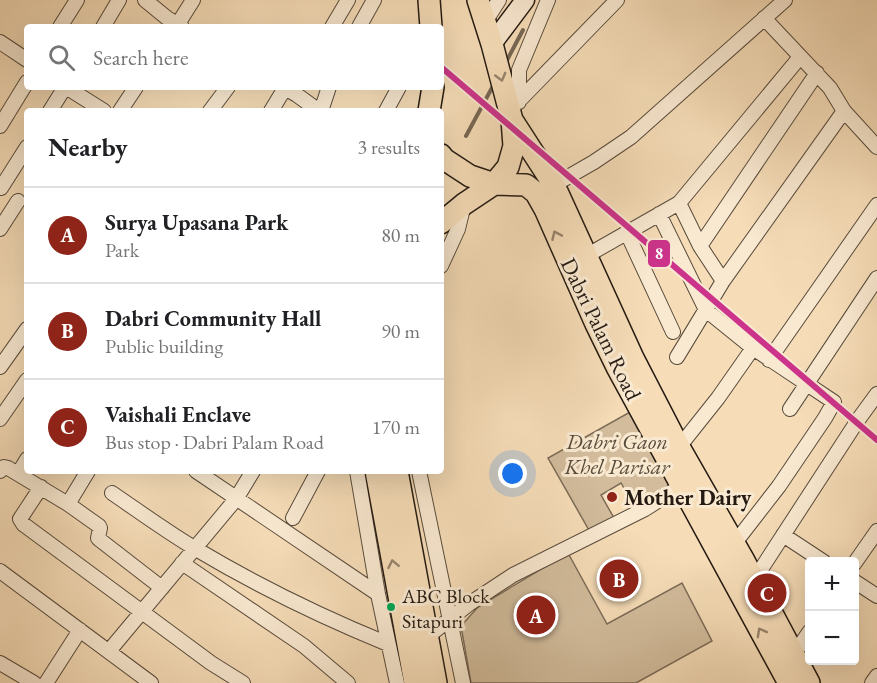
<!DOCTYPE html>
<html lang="en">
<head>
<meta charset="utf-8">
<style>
  body { margin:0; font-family:"EB Garamond",serif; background:#f2f2f2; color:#202124 }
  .controls { position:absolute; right:18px; bottom:18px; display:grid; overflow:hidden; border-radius:6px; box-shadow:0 6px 24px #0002 }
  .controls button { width:54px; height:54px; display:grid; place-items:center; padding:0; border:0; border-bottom:2px solid #e0e0e0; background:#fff; color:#202124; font:30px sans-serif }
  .you { position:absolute; left:513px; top:474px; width:21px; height:21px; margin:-15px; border:4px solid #fff; border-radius:50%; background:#1a73e8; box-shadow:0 0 0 9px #1a73e833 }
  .badge { display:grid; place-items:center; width:39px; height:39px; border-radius:50%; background:#8f2418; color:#fff; font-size:20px; font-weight:700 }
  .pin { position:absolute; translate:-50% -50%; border:3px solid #fff; box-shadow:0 2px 6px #0006 }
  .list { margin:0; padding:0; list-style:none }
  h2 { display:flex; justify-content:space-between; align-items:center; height:78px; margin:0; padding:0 24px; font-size:26px }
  h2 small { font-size:20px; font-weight:400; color:#757577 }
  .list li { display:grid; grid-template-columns:39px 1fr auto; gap:18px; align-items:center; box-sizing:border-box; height:96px; padding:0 24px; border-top:2px solid #e0e0e0 }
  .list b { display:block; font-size:22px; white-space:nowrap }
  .list p { margin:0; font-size:20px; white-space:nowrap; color:#757577 }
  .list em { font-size:20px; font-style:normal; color:#757577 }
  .icon { flex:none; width:33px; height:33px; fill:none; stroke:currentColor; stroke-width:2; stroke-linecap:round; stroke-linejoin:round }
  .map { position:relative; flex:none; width:877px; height:683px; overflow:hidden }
  .search { position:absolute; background:#fff; box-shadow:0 6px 24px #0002; left:24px; top:24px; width:420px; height:66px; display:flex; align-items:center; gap:15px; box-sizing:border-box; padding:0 21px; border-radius:6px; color:#757577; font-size:22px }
  .panel { position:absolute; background:#fff; box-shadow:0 6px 24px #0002; left:24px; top:108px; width:420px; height:366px; border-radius:6px }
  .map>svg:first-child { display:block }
</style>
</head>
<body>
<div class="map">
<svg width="877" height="683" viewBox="0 0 877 683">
  <rect width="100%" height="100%" fill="#f6ddb8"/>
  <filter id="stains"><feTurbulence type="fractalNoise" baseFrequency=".00333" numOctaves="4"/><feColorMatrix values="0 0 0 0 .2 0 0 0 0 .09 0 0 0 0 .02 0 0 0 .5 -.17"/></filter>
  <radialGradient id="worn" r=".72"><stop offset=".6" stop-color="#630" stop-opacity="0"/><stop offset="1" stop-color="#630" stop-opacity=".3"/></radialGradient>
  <!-- green -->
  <path fill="#d2bc9c" stroke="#7b6b57" stroke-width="1.5" d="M630,412L673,487L636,509L621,483L601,495L614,518L590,532L548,458Z
    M568,553L607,624L682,583L712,641L636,683H471L461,626L478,607Z"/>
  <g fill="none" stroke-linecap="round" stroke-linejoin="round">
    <!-- stream -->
    <path stroke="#776754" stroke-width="4" d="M505,64L523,30
      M466,136L494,84"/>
    <defs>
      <path id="street" d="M145,0L167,18L182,27
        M764,18L830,88L844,111L877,147
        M485,22L499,0
        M60,27L77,0
        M103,27L119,0
        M176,27L193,0
        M332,27L348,0
        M359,27L374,0
        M0,42L27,60
        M66,87L104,111
        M283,87L297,95L319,111
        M519,102V70L548,0
        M50,111L65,87
        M120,111L136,87
        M210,111L228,87
        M271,111L285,88
        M321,111L329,87
        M386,111L399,87
        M509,111L617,0
        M0,126L27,82
        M554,185L594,162L631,137L785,0
        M1,188L27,147
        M679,203L700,246L723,281
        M659,214L706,310L753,348L834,402L825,418L779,486L734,544
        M0,229L18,201
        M627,233L673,332
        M700,246L817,73
        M586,256L679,203L800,57
        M441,266L458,229L464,204
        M677,357L723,281L844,111
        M769,360L877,205
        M0,367L27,329
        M790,409L877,278
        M0,419L27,380
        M679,447L718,398L753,348
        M0,471L4,467L8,468L68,504L99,526L100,528L98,538L100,540L162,588
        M196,471L378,594
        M357,471L378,594L397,683
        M419,471L463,683
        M18,474L27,459
        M41,487L20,519L23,524L211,663L243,683
        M112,493C140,512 167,532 196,549C258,586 322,617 388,644
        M68,504L88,471
        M293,518L318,471
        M783,535L824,562
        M182,563L304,646L348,683
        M854,564L877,531
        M0,571L151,683
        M754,580L858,420L877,394
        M854,581L877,596
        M427,637L469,604L513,575L645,509L686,483
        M109,651L236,499L253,471
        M794,654L810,631
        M0,663L34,683
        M46,683L80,630
        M872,683L877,676"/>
      <path id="secondary" d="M492,44L525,0"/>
      <path id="primary" d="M429,0L431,27
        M429,111L433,87
        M512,120L554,185L633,358L679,447L743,559L809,683
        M441,155L444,159L470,176L494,184L526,185L536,193L545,209L596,324L617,367L789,683
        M441,223L464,204L494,184L508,167L514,146L512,120L492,44L478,0
        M376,471L415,683
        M397,471L436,683"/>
    </defs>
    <!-- street casing -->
    <use href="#street" stroke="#584b3c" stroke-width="16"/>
    <!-- secondary casing -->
    <use href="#secondary" stroke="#241a12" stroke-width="21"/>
    <!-- primary casing -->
    <use href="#primary" stroke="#241a12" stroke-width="24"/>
    <!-- street -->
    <use href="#street" stroke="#f9e9d1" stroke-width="14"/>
    <!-- secondary -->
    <use href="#secondary" stroke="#f9e9d1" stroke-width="18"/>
    <!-- primary -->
    <use href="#primary" stroke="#f6ddb8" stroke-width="21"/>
    <defs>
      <path id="metro-1" d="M441,67L877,440"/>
    </defs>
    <!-- metro-1 casing -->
    <use href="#metro-1" stroke="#f9e9d1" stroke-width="10"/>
    <!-- metro-1 -->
    <use href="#metro-1" stroke="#cc338b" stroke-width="6"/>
  </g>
  <!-- one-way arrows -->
  <defs><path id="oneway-chevron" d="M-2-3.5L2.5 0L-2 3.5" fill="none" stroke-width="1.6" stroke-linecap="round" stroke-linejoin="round" transform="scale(1.5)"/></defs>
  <g stroke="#98856d">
    <use href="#oneway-chevron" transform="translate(501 77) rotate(75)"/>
    <use href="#oneway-chevron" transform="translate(556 235) rotate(-114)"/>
    <use href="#oneway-chevron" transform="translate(393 564) rotate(-101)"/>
    <use href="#oneway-chevron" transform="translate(761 632) rotate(-119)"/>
  </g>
  <!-- markers -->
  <circle fill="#8f2418" stroke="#f9e9d1" stroke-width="2" cx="612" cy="497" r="6"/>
  <circle fill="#00a651" stroke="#f9e9d1" stroke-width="2" cx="391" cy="607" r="5"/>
  <g text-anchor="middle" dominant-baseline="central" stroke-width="6" stroke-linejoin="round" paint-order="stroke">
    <!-- bus labels -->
    <g font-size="20" fill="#241a12" stroke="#f9e9d1" text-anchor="start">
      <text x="402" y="596">ABC Block<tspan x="402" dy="25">Sitapuri</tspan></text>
    </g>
    <!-- street labels -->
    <g font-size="22" fill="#241a12" stroke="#f9e9d1">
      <text transform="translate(601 329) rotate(64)">Dabri Palam Road</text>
    </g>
    <!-- park labels -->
    <g font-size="22" font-style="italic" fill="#584b3b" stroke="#f9e9d1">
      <text x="617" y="441">Dabri Gaon<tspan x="617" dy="25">Khel Parisar</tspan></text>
    </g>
    <!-- poi labels -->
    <g font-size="22" font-weight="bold" fill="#241a12" stroke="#f9e9d1" text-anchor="start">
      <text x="624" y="497">Mother Dairy</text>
    </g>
  </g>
  <rect stroke="#f9e9d1" stroke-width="2" x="647" y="239" width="24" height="29" rx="6" fill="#cc338b"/>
  <g font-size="16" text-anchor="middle" font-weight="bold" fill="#fff">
    <text x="659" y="259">8</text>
  </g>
  <rect width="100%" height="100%" filter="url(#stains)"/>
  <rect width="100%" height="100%" fill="url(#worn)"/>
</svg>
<div class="controls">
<button>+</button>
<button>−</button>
</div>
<div class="you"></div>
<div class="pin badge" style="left:536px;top:615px">A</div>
<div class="pin badge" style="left:619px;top:579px">B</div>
<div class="pin badge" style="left:767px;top:593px">C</div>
<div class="search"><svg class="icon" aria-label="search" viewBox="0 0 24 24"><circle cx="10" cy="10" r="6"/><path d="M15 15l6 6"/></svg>Search here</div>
<section class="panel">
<h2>Nearby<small>3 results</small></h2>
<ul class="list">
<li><span class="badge">A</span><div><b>Surya Upasana Park</b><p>Park</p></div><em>80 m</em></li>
<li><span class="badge">B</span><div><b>Dabri Community Hall</b><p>Public building</p></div><em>90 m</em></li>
<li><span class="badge">C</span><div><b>Vaishali Enclave</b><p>Bus stop · Dabri Palam Road</p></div><em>170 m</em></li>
</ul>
</section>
</div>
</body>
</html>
